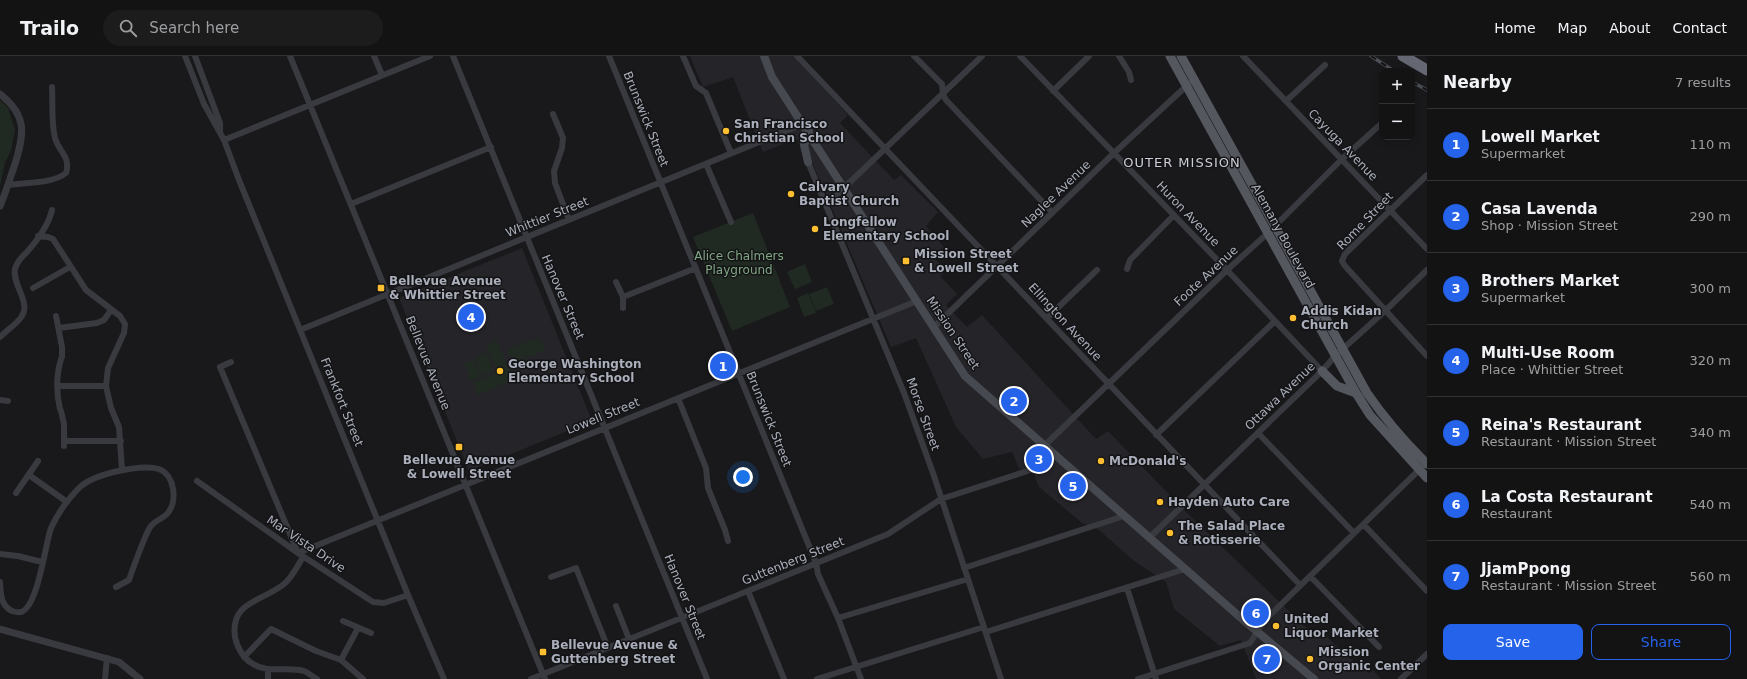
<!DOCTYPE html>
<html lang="en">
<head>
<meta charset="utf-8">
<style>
  body { margin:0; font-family:"DejaVu Sans",sans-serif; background:#1c1c1d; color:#f1f3f6 }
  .controls { position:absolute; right:12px; top:12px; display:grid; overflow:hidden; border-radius:8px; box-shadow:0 2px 10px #0003 }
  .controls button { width:36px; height:36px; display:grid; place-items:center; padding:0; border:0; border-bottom:1px solid #323234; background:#131314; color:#f1f3f6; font:20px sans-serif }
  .you { position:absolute; left:743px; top:421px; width:14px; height:14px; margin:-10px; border:3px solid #fff; border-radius:50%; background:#1a73e8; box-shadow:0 0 0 6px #1a73e833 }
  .badge { display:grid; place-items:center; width:26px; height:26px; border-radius:50%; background:#2563eb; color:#fff; font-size:13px; font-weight:700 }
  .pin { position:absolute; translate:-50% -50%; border:2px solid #fff; box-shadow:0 1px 4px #0006 }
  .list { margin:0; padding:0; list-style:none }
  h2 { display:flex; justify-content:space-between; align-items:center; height:52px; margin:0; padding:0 16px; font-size:17px }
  h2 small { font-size:13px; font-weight:400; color:#9d9ea0 }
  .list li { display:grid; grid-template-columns:26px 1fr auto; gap:12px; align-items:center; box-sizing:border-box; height:72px; padding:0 16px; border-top:1px solid #323234 }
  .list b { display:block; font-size:15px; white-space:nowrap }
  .list p { margin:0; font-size:13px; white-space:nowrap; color:#9d9ea0 }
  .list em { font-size:13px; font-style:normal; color:#9d9ea0 }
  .actions { display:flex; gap:8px; padding:12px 16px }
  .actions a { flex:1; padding:9px 0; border:1px solid #2563eb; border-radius:8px; text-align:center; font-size:14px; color:#2563eb }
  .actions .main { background:#2563eb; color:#fff }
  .icon { flex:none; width:22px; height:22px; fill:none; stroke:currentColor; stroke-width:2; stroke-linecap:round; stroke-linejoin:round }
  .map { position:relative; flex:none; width:1427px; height:623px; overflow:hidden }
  header { display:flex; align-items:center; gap:24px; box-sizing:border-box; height:56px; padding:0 20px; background:#131314; border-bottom:1px solid #323234 }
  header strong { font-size:19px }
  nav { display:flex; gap:22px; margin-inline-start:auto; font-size:14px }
  .search { width:280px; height:36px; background:#1c1c1d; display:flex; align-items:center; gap:10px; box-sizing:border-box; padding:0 14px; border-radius:22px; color:#9d9ea0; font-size:15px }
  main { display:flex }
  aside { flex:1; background:#131314 }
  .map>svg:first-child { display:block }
</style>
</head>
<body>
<header>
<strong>Trailo</strong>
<div class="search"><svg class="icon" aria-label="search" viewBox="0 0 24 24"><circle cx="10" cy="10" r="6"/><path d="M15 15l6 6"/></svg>Search here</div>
<nav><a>Home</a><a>Map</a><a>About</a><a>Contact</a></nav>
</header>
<main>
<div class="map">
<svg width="1427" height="623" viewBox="0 0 1427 623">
  <rect width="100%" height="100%" fill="#19191b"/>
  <!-- built -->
  <path fill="#252428" d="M690,0H793L848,59L840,67L894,124L901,119L938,156L926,170L944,191L934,202L947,214L940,220L957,238L946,249L967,271L982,259L1096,383L1108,375L1186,456L1316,581L1322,576L1361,613L1370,617L1373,614L1381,623H1256L1241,584L1220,590L1174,553L1166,526L1134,505L1099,474L1082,467L1039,431L1034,419L1019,412L1012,396L983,403L956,371L916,282L891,291L812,106L796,83L763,96L733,21L703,31Z
    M522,192L592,365L469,415L399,242Z"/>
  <!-- green -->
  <path fill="#202a22" d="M0,44L8,52L15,74L11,94L5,107L0,130Z
    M753,157L790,251L732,275L693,181Z
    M805,208L812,226L795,233L787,216Z
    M827,231L834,248L816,255L809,238Z
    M808,237L816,257L804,261L797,242Z
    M539,281L546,294L512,308L507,294Z
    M497,284L513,324L478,339L473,327L498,316L486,289Z
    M487,297L494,315L483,320L475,302Z
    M474,303L481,321L471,325L464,308Z"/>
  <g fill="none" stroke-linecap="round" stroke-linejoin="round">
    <!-- minor -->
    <path stroke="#393a40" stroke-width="6" d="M185,0L204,48L224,84L239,124L408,539L444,623
      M195,0L220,67V76
      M290,0L545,623
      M374,0L382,19
      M453,0L707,623
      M609,0L816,507L818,518L838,562L861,623
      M683,0L696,30L706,37L731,97
      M797,0L1300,529
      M914,0L942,28L943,38L946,44L1052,156
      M1020,0L1227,214L1322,315
      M1119,0L1129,16L1131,24
      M1243,0L1427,193
      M1053,35L1089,0
      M1286,45L1325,9
      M553,58L563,82L562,92L554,115L555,127L569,164
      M224,84L430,0
      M808,106L904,337L933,417L1001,623
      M706,108L731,166
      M1427,119L1345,198L1342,205L1345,210L1427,300
      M9,129C27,126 52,128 66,117C71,101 59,96 55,82C51,66 53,48 52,31
      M351,148L491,91
      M826,149L982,0
      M38,180L48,181L53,183L86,234L120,260L125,268L124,277L108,312L106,330L111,352L119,371L122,414
      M1127,213L1130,204L1174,159
      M616,226L623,241V252
      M33,232L70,211
      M623,241L696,212
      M56,260L62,291V301
      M1047,262L1097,214
      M934,271L1114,97L1194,23
      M59,272L97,267L104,264L111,254
      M300,274L803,68
      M0,281C7,274 17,268 22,260C31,247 12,228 15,213C17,205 22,201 27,196C37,185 49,168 52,154
      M231,306L220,311L298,497L917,245
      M57,330H106
      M678,342L706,412L708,432L725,474L728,485
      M0,344L8,345
      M60,353C56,336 56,320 61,303
      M61,355L64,368V390
      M1258,377L1354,477
      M1156,379L1274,266
      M64,385H121
      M1044,390L1227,214L1268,177L1341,104L1382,67
      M29,419L67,446
      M197,425L298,497L373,546L384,547L408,539
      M16,437L38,405
      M1364,469L1427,535
      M1149,482L1322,315L1335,300L1386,254L1427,214
      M0,498L18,500L42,506
      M303,501C298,509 292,522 284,528C262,546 230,545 235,581C237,592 244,603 253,608C268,618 288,610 304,615C309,617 313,621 317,623
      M964,512L1124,460
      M1310,520L1379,591
      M551,521L576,512L608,592
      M0,526C1,538 0,549 12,555C15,556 18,557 21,556C38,551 45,489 51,472C57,459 68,443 79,432C88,423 102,419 114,416C127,413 146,409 159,413C175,419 178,446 167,458C161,464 153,465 149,473C141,489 135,507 129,524L116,531
      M1127,532L1156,623
      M748,535L784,623
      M616,550L629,583
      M838,562L968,523
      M343,565L371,577
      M986,576L1185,513
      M244,601L271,573L316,595L341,604L363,623
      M341,604L358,572
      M105,623L107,602
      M268,623V613
      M531,623L888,478L941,443L1046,409L1056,398
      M817,623L984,571
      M1138,623L1250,587L1264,565L1422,411
      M1401,623L1427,598"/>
    <!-- tertiary -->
    <path stroke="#393a40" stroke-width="7" d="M0,38C28,60 24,78 15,108C10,122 6,136 0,150
      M0,573L119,606L140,623"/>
    <!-- secondary -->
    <path stroke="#474950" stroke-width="8" d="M764,0L772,21L965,320L1248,568L1314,623
      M808,106L804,89L809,76"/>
    <!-- primary -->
    <path stroke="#55575f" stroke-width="9" d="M1170,0L1356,337L1370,359L1427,422
      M1181,0L1367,337C1385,363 1405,386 1427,408
      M1322,315L1337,330L1356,337"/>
    <!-- motorway -->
    <path stroke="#656872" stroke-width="11" d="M1403,0L1427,14"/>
    <defs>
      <path id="rail" d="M1371,0L1394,15
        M1412,26L1427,34"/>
    </defs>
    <!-- rail casing -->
    <use href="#rail" stroke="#4c4e55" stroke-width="3.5"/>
    <!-- rail -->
    <use href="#rail" stroke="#141416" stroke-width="2" stroke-dasharray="6" stroke-linecap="butt"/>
  </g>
  <!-- markers -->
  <g fill="#fdbf2f" stroke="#141416" stroke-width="1.5">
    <circle cx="726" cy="75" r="4"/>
    <circle cx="791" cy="138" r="4"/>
    <circle cx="815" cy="173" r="4"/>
    <rect x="902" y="201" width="8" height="8" rx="2"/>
    <rect x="377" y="228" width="8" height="8" rx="2"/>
    <circle cx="1293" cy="262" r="4"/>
    <circle cx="500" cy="315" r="4"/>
    <rect x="455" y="387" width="8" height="8" rx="2"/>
    <circle cx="1101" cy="405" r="4"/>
    <circle cx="1160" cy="446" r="4"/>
    <circle cx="1170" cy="477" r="4"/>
    <circle cx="1276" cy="570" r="4"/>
    <rect x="539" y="592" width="8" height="8" rx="2"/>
    <circle cx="1310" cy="603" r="4"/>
  </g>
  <g text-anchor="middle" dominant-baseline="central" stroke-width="3" stroke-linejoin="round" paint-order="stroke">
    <!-- street labels -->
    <g font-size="12" fill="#aaafbb" stroke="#141416">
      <text transform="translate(646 63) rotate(68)">Brunswick Street</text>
      <text transform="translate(1343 89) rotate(46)">Cayuga Avenue</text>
      <text transform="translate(1056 138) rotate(-44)">Naglee Avenue</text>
      <text transform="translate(1188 158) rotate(46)">Huron Avenue</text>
      <text transform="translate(547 161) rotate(-22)">Whittier Street</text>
      <text transform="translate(1365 165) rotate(-46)">Rome Street</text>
      <text transform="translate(1283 180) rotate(61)">Alemany Boulevard</text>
      <text transform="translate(1206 220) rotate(-43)">Foote Avenue</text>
      <text transform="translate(563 241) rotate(67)">Hanover Street</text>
      <text transform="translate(1065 266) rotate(47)">Ellington Avenue</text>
      <text transform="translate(953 277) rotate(56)">Mission Street</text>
      <text transform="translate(428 307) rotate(68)">Bellevue Avenue</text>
      <text transform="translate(1280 340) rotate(-44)">Ottawa Avenue</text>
      <text transform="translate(342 346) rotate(68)">Frankfort Street</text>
      <text transform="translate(923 358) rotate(70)">Morse Street</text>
      <text transform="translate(603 360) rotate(-22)">Lowell Street</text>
      <text transform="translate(769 363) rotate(68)">Brunswick Street</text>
      <text transform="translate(306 488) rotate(34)">Mar Vista Drive</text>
      <text transform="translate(793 505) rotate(-22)">Guttenberg Street</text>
      <text transform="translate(685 541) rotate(68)">Hanover Street</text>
    </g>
    <!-- poi labels -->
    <g font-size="12" font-weight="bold" fill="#aaafbb" stroke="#141416" text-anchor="start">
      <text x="734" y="68">San Francisco<tspan x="734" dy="14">Christian School</tspan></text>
      <text x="799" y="131">Calvary<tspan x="799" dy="14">Baptist Church</tspan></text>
      <text x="823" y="166">Longfellow<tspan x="823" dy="14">Elementary School</tspan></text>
      <text x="914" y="198">Mission Street<tspan x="914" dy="14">&amp; Lowell Street</tspan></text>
      <text x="389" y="225">Bellevue Avenue<tspan x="389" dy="14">&amp; Whittier Street</tspan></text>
      <text x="1301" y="255">Addis Kidan<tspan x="1301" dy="14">Church</tspan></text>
      <text x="508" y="308">George Washington<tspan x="508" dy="14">Elementary School</tspan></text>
      <text x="459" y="404" text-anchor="middle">Bellevue Avenue<tspan x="459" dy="14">&amp; Lowell Street</tspan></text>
      <text x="1109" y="405">McDonald's</text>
      <text x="1168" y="446">Hayden Auto Care</text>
      <text x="1178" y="470">The Salad Place<tspan x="1178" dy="14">&amp; Rotisserie</tspan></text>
      <text x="1284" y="563">United<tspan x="1284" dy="14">Liquor Market</tspan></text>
      <text x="551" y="589">Bellevue Avenue &amp;<tspan x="551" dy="14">Guttenberg Street</tspan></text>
      <text x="1318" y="596">Mission<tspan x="1318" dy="14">Organic Center</tspan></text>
    </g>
    <!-- park labels -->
    <g font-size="12" fill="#80a784" stroke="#141416">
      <text x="739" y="200">Alice Chalmers<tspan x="739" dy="14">Playground</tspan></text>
    </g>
    <!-- neighbourhood labels -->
    <g font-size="13" letter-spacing="1" fill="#ccced7" stroke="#141416">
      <text x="1182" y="106">OUTER MISSION</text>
    </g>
  </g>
</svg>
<div class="controls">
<button>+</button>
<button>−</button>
</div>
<div class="you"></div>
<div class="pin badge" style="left:723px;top:310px">1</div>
<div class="pin badge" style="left:1014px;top:345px">2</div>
<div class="pin badge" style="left:1039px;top:403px">3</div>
<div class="pin badge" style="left:471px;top:261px">4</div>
<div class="pin badge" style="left:1073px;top:430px">5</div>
<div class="pin badge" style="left:1256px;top:557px">6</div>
<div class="pin badge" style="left:1267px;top:603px">7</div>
</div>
<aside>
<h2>Nearby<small>7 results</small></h2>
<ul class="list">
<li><span class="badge">1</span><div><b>Lowell Market</b><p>Supermarket</p></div><em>110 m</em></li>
<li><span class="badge">2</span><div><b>Casa Lavenda</b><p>Shop · Mission Street</p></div><em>290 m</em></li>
<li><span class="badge">3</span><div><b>Brothers Market</b><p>Supermarket</p></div><em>300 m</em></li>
<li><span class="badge">4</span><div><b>Multi-Use Room</b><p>Place · Whittier Street</p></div><em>320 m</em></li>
<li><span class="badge">5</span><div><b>Reina's Restaurant</b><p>Restaurant · Mission Street</p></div><em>340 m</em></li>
<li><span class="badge">6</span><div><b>La Costa Restaurant</b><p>Restaurant</p></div><em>540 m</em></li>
<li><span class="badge">7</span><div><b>JjamPpong</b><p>Restaurant · Mission Street</p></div><em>560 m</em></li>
</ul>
<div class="actions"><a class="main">Save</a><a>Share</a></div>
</aside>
</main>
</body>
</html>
